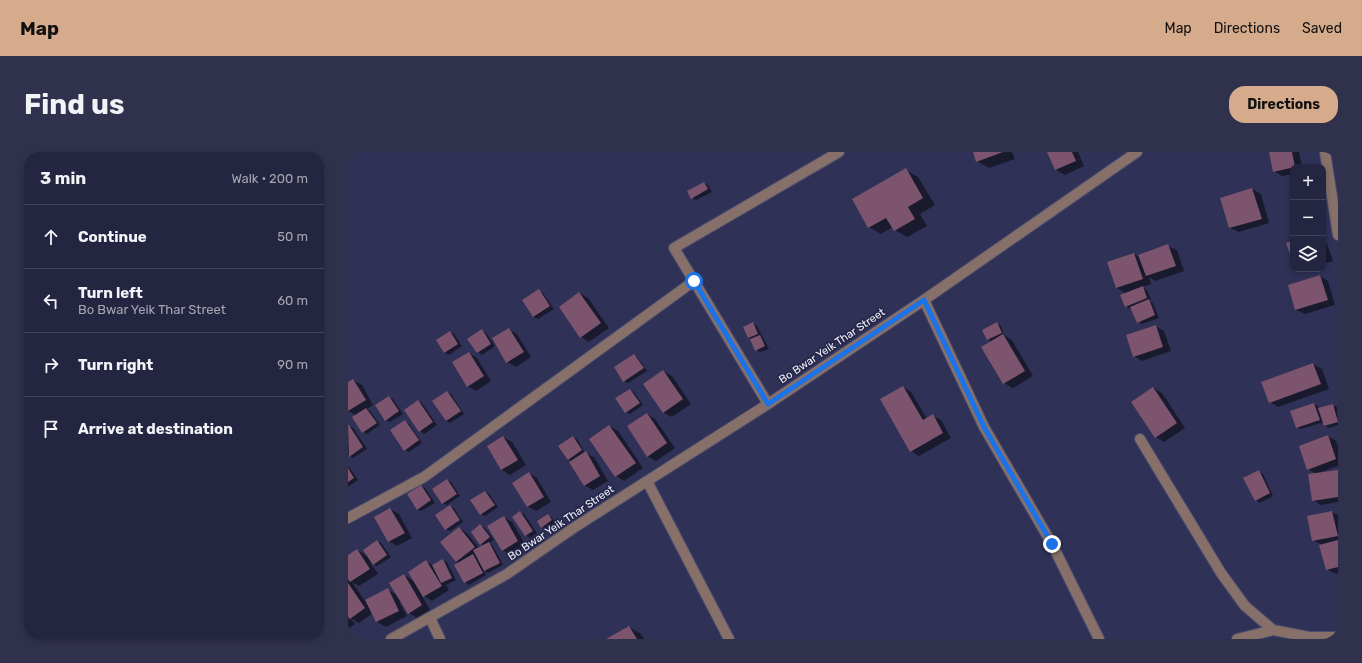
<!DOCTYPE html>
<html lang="en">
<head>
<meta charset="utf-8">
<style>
  body { margin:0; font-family:Rubik,sans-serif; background:#30314c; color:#f1f3f6 }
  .controls { position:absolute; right:12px; top:12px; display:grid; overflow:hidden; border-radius:8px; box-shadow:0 2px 6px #0003 }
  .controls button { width:36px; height:36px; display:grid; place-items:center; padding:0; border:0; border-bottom:1px solid #41425a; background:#242541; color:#f1f3f6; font:20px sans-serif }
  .stop { position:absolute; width:12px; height:12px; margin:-9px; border:3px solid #1a73e8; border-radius:50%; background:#fff }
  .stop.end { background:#1a73e8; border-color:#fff; box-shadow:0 1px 4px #0008 }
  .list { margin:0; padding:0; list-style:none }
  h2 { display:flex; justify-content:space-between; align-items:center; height:52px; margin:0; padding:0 16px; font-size:17px }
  h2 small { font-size:13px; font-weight:400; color:#a3a5b1 }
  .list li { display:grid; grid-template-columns:26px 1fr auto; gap:12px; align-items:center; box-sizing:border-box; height:64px; padding:0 16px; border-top:1px solid #41425a }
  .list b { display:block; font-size:15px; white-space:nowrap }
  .list p { margin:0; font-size:13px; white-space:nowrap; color:#a3a5b1 }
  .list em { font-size:13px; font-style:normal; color:#a3a5b1 }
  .icon { flex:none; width:22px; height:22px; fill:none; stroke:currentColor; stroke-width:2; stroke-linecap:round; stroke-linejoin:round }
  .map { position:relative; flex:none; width:990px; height:487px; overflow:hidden; border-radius:16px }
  header { display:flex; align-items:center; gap:24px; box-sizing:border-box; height:56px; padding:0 20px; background:#d6ab8b; color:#111 }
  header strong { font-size:19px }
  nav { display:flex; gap:22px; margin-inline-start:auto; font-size:14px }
  .intro { display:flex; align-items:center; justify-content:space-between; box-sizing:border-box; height:96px; padding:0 24px }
  h1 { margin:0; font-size:28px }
  .button { padding:10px 18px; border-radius:16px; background:#d6ab8b; color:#111; font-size:14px; font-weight:700 }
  main { display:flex; gap:24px; padding:0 24px }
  aside { flex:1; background:#242541; border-radius:16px; box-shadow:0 2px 6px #0003 }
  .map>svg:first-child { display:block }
</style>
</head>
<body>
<header>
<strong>Map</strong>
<nav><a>Map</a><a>Directions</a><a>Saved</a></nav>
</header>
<div class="intro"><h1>Find us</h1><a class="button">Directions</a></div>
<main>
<aside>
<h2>3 min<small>Walk · 200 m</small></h2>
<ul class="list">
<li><svg class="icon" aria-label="ahead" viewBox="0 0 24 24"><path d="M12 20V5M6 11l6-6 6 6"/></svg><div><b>Continue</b></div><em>50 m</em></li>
<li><svg class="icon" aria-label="left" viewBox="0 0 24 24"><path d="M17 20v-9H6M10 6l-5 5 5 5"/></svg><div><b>Turn left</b><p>Bo Bwar Yeik Thar Street</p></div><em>60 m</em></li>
<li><svg class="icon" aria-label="right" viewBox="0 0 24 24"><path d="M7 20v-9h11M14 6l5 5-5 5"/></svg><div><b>Turn right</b></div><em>90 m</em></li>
<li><svg class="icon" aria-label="arrive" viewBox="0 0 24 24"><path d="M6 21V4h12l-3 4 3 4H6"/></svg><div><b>Arrive at destination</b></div></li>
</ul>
</aside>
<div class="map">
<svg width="990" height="487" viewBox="0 0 990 487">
  <rect width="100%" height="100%" fill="#303157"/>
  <!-- shadow -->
  <path fill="#0007" d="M626,0H664L667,7L641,16L629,9Z
    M700,0H730L736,14L717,23L708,18Z
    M922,0H951L954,15H945V22L934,24L926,19Z
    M558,18L570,25L587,53L572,62L579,74L559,85L547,78L545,75L533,82L521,75Z
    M356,31L360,33L364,40L348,48L344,46Z
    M904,37L913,42L921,71L891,80L882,76Z
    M975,86L977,87L985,109L975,112Z
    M820,94L829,98L836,119L807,129L801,125L803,132L794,135L799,138L803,148L801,149L805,151L811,166L794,172L790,170L784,156L782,157L778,154L779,142L769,136L786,102L792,105Z
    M972,124L980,129L987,153L957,162L948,158Z
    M191,139L195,141L206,157L190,167L186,165L175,149Z
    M232,141L240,146L261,176L241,190L233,185L212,155Z
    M405,171L409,174L421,197L412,200L408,198L403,187L401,186Z
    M649,171L653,174L656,183L664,188L685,224L665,236L656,231L635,195L644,190L640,187Z
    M808,174L816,179L823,199L794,209L786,204Z
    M161,177L169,182L183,205L168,215L159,210Z
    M134,178L138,181L147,194L134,203L130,200Z
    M102,180L106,182L114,194L101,203L97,201L89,188Z
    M121,201L129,206L143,229L128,239L119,234Z
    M286,203L290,206L299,219L280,231L276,229Z
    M965,212L974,217L981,237L930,255L922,250Z
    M315,219L324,224L343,252L324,265L316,261Z
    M5,228L14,233L25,253L19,257L22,259L32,273L19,282L15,280L8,263L0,259V231Z
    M555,235L563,240L579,267L585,264L593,268L603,286L571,304L563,299Z
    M806,236L814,241L837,276L816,290L808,285Z
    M282,238L286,240L295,253L282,262L278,260Z
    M99,240L103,242L116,262L102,271L98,269L85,249Z
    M41,245L45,247L55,262L42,270L38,268Z
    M70,249L74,251L89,273L76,282L72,279Z
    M966,252L970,254L971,257L985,253L989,255L990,273L981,276L977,274L976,270L953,277L949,275Z
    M299,262L307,267L327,296L308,309L299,304Z
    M57,269L61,272L74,291L61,300L57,298Z
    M1,274L5,276L19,297L5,306L0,302V275Z
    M261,274L270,279L295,316L276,329L268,324Z
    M980,284L988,289L990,294V314L973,320V321L990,319V350L973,353L965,348L968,322L960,317Z
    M155,285L164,290L178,313L162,323L154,318L140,294Z
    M225,285L229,287L237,301L246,305L260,329L245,338L236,333L223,309L220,308Z
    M0,314L10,328L0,335Z
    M911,319L915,322L925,344L912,351L908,348Z
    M181,321L189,326L203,350L188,359L179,354Z
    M99,328L103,330L112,344L99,353L95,351Z
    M73,334L77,336L87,351L73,359L69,357Z
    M137,340L141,342L150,355L137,364L133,362Z
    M102,354L106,356L115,370L102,379L98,377Z
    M42,357L51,362L64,386L49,394L41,389Z
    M172,360L176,362L189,381L182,386L178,383Z
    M984,360L990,363V421L988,422L979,417L974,393L965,388L960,365Z
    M200,363L204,366L207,371L198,377L194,375Z
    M156,365L164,370L178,394L163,403L154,398Z
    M133,374L137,376L146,388L141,391L145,394L155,413L140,421L135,418L138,423L121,433L117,430L111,411L108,410L111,376L119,381L131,396L136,394L133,392Z
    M29,389L33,391L43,405L29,414L22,410L30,422L11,434L4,430L17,449L40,438L50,443L56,423L66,429L78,410L85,413L95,408L99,410L108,428L98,433L101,438L84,449L73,442L82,458L69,466L61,461L54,450L52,451L59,464L38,475L29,470L25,461L11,471L2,466L7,472L0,477V404L9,398L21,405Z
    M281,475L293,482L296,487H260Z"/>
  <!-- building -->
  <path fill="#7c546d" d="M625,0H655L628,10Z
    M699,0H724L728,9L707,18Z
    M921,0H944L947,15L925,20Z
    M558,16L575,46L560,55L567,67L546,79L538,66L520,76L504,47Z
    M356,30L360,37L343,47L339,39Z
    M904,36L914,67L881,76L872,46Z
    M945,89V110L938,91Z
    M820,92L828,114L798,124L790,103Z
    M786,101L795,127L768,136L759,110Z
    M972,123L980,148L947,158L940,133Z
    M795,134L799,146L777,155L772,143Z
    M191,137L202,154L185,165L174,148Z
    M231,140L253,171L232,186L211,155Z
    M801,147L807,163L789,171L782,155Z
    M405,170L410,182L400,186L395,175Z
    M649,170L654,181L639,188L634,178Z
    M808,173L815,195L785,205L778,183Z
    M161,176L176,200L158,211L144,186Z
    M134,177L143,192L129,201L119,187Z
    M102,179L110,192L96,201L88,188Z
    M655,182L677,219L655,232L633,195Z
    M412,183L417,194L407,199L402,187Z
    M121,200L136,224L119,235L104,210Z
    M286,202L296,216L275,230L266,215Z
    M965,211L973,232L921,251L913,230Z
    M315,218L335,247L315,261L295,232Z
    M5,227L18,248L0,259V230Z
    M555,234L575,268L585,262L595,281L562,300L532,247Z
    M805,235L829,271L807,286L783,250Z
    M282,237L292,251L277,261L267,246Z
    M99,239L113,259L98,269L84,249Z
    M41,244L51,259L37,269L27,253Z
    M70,248L85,270L71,280L56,258Z
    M966,251L972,268L948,276L942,259Z
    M985,252L990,270L976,274L970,256Z
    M18,256L29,271L14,281L4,265Z
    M299,261L319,291L299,305L279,274Z
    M57,268L71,288L56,299L42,278Z
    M0,273H1L15,295L1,305Z
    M261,273L288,311L267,325L241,287Z
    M980,283L988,307L959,318L951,294Z
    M155,284L170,308L153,318L139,294Z
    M225,284L234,298L220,308L210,294Z
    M238,299L252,324L236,334L221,310Z
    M0,316L6,326L0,330Z
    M911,318L922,341L907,349L895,326Z
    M990,318V345L964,349L960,322Z
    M181,320L196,345L179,355L164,331Z
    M99,327L109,342L94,352L84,337Z
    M73,333L83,348L69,358L59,342Z
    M137,339L147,353L132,363L122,348Z
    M102,353L112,368L97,378L87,363Z
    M42,356L57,381L40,390L26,365Z
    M172,359L185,379L177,384L164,365Z
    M984,359L990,384L964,389L959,364Z
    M200,362L204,368L193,376L189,369Z
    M156,364L170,389L154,399L139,374Z
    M132,372L142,385L132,393L123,380Z
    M111,375L127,395L108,410L92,390Z
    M29,388L39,403L25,413L15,398Z
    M990,388V415L978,418L971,393Z
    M141,390L152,411L136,419L125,398Z
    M9,397L22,417L2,430L0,427V403Z
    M125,402L135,421L116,431L106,413Z
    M95,407L104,426L93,431L84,413Z
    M78,408L94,434L75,445L60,420Z
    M56,422L74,453L60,462L41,431Z
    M0,431L17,456L2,467L0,465Z
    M40,436L51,459L28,470L17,448Z
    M281,474L289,487H258Z"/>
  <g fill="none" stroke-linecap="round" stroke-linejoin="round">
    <defs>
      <path id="minor" d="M977,0L990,83
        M346,129L420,252
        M576,148L636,275L704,392L751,487
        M792,287L873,421L897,454L925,478L961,485H990
        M299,329L381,487
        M0,366L76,325L346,129L326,96L491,0
        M82,466L92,487
        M43,487L159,422L227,375L420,252L576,148L789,0
        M889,487L925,478"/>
    </defs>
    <!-- minor casing -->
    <use href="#minor" stroke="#4b4c6e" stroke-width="12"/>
    <!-- minor -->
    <use href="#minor" stroke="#867069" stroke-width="10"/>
  </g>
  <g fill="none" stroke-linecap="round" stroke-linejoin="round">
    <!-- route -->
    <path stroke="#1a73e8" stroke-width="5" d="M346,129L420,252L576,148L636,275L704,392"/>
  </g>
  <g text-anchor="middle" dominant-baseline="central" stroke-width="3.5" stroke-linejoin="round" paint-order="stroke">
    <!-- street labels -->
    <g font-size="11" fill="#f1f2fc" stroke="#27274b">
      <text transform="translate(484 194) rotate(-34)">Bo Bwar Yeik Thar Street</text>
      <text transform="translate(213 371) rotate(-34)">Bo Bwar Yeik Thar Street</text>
    </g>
  </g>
</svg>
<div class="controls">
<button>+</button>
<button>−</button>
<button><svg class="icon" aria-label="layers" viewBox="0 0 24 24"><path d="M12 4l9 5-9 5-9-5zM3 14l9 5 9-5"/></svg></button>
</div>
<div class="stop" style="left:346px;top:129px"></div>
<div class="stop end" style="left:704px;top:392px"></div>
</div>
</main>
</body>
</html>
